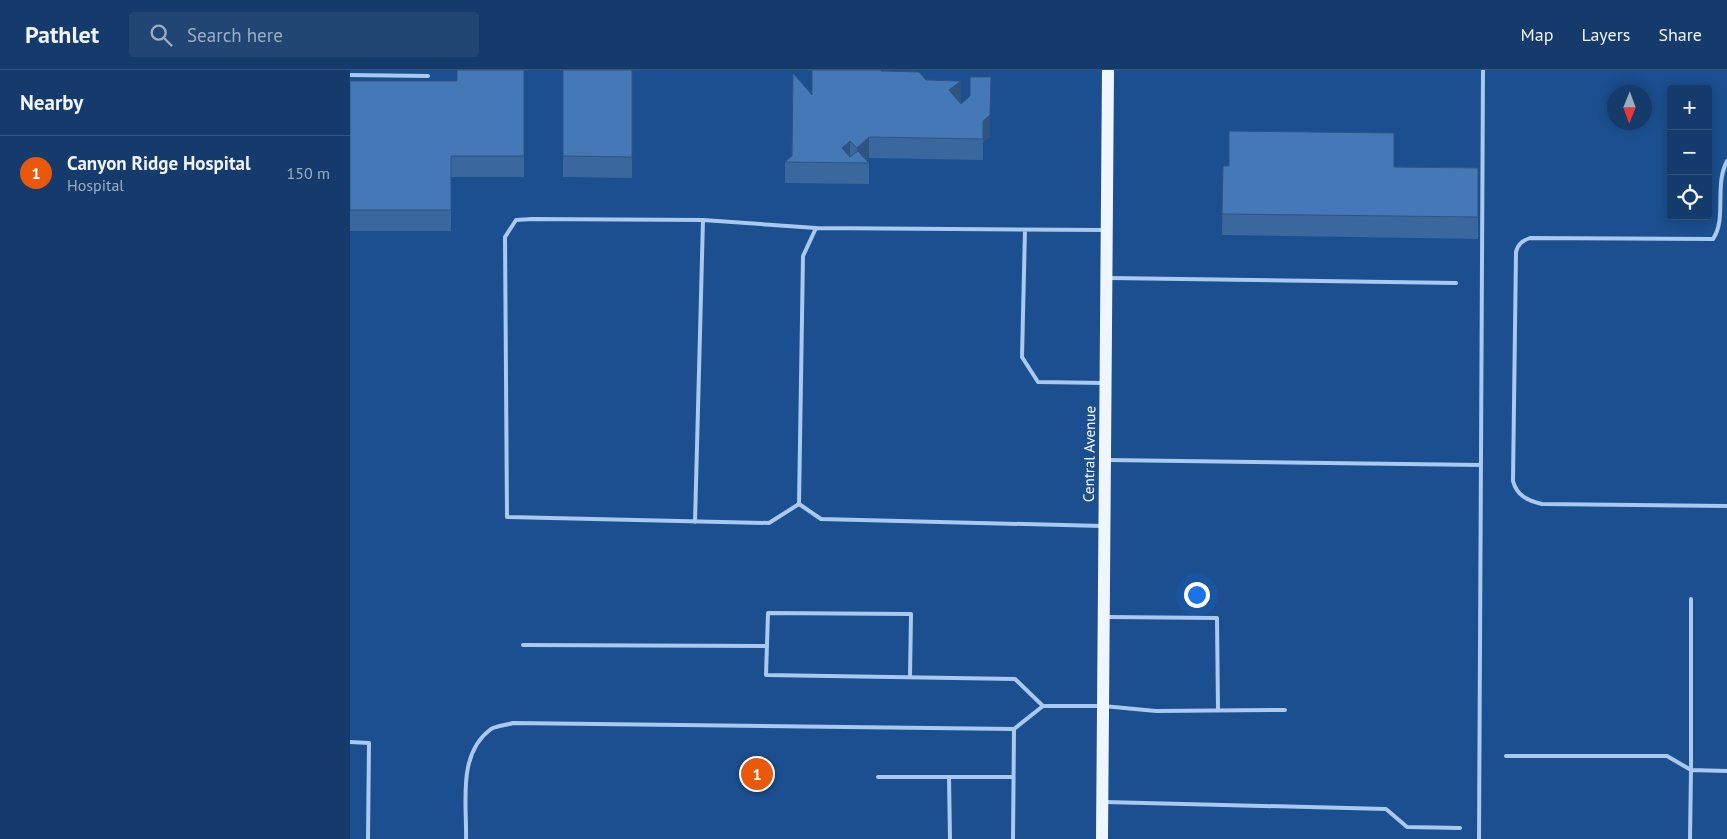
<!DOCTYPE html>
<html lang="en">
<head>
<meta charset="utf-8">
<style>
  body { margin:0; font-family:"PT Sans",sans-serif; background:#214673; color:#f1f3f6 }
  .controls { position:absolute; right:15px; top:15px; display:grid; overflow:hidden; border-radius:5px; box-shadow:0 2px 12px #0003 }
  .controls button { width:45px; height:45px; display:grid; place-items:center; padding:0; border:0; border-bottom:1px solid #33557e; background:#143b6b; color:#f1f3f6; font:25px sans-serif }
  .compass { position:absolute; left:1257px; top:15px; width:45px; height:45px; border-radius:50%; background:#143b6b; box-shadow:0 2px 12px #0003; rotate:181deg }
  .you { position:absolute; left:846px; top:524px; width:18px; height:18px; margin:-12px; border:4px solid #fff; border-radius:50%; background:#1a73e8; box-shadow:0 0 0 8px #1a73e833 }
  .badge { display:grid; place-items:center; width:32px; height:32px; border-radius:50%; background:#ea580c; color:#fff; font-size:16px; font-weight:700 }
  .pin { position:absolute; translate:-50% -50%; border:2px solid #fff; box-shadow:0 1px 5px #0006 }
  .list { margin:0; padding:0; list-style:none }
  h2 { display:flex; justify-content:space-between; align-items:center; height:65px; margin:0; padding:0 20px; font-size:21px }
  h2 small { font-size:16px; font-weight:400; color:#9dadc1 }
  .list li { display:grid; grid-template-columns:32px 1fr auto; gap:15px; align-items:center; box-sizing:border-box; height:75px; padding:0 20px; border-top:1px solid #33557e }
  .list b { display:block; font-size:19px; white-space:nowrap }
  .list p { margin:0; font-size:16px; white-space:nowrap; color:#9dadc1 }
  .list em { font-size:16px; font-style:normal; color:#9dadc1 }
  .icon { flex:none; width:28px; height:28px; fill:none; stroke:currentColor; stroke-width:2; stroke-linecap:round; stroke-linejoin:round }
  .map { position:relative; flex:none; width:1377px; height:769px; overflow:hidden }
  header { display:flex; align-items:center; gap:30px; box-sizing:border-box; height:70px; padding:0 25px; background:#143b6b; border-bottom:1px solid #33557e }
  header strong { font-size:24px }
  nav { display:flex; gap:28px; margin-inline-start:auto; font-size:18px }
  .search { width:350px; height:45px; background:#214673; display:flex; align-items:center; gap:12px; box-sizing:border-box; padding:0 18px; border-radius:5px; color:#9dadc1; font-size:19px }
  main { display:flex }
  aside { flex:1; background:#143b6b }
  .map>svg:first-child { display:block }
</style>
</head>
<body>
<header>
<strong>Pathlet</strong>
<div class="search"><svg class="icon" aria-label="search" viewBox="0 0 24 24"><circle cx="10" cy="10" r="6"/><path d="M15 15l6 6"/></svg>Search here</div>
<nav><a>Map</a><a>Layers</a><a>Share</a></nav>
</header>
<main>
<aside>
<h2>Nearby<small></small></h2>
<ul class="list">
<li><span class="badge">1</span><div><b>Canyon Ridge Hospital</b><p>Hospital</p></div><em>150 m</em></li>
</ul>
</aside>
<div class="map">
<svg width="1377" height="769" viewBox="0 0 1377 769">
  <rect width="100%" height="100%" fill="#1b4f8f"/>
  <g fill="none" stroke-linecap="round" stroke-linejoin="round">
    <!-- lane -->
    <path stroke="#a9c9ee" stroke-width="4" d="M0,5L78,6
      M1377,91C1364,115 1377,149 1363,169L1180,168C1172,171 1168,174 1166,182L1163,411C1167,426 1177,430 1192,434L1377,436
      M675,160L672,287L688,312L754,313
      M759,208L1106,213
      M758,390L1131,395
      M449,434L419,453L157,447L155,167L166,150L182,149L353,150L466,158
      M345,452L353,150
      M752,456L471,449L449,434L453,186L466,158L755,160
      M1341,529V700L1377,701
      M757,547L867,548L868,640
      M173,575L417,576
      M560,607L561,544L418,543L416,605L665,609L693,636
      M0,672L19,673L18,769
      M1156,686H1317L1341,700L1340,769
      M528,707H663
      M599,707L600,769
      M755,732L1036,739L1057,757L1110,758
      M116,769C117,733 107,684 141,659C146,656 157,655 163,653L664,659L693,636H753L806,641L935,640
      M663,769L664,659
      M1129,769L1133,0"/>
    <!-- primary -->
    <path stroke="#f0f6ff" stroke-width="12" d="M752,769L758,0"/>
  </g>
  <!-- wall -->
  <path fill="#3a679d" d="M174,0V107H101V161H0V11H107Z
    M213,0H282V108L213,107Z
    M531,1L576,10L611,32H610L640,66L633,72V90L519,88L516,91L519,93V114L435,113V92Z
    M873,96L1128,98V169L872,165Z"/>
  <!-- shaded-wall -->
  <path fill="#305480" d="M641,7L640,66L633,72V51Z
    M611,11V32L599,41V20Z
    M519,67V88L513,93H507V78Z
    M500,71V92L492,78Z"/>
  <!-- building -->
  <path fill="#4478b7" stroke="#305480" d="M107,0H174V86H101V140H0V11H107Z
    M213,0H282V87L213,86Z
    M462,0H530L531,1L569,2L576,10L611,11L599,20L611,34L620,26V7H641L640,45L633,51V69L519,67L507,78L500,71L492,78L500,87L508,81L519,93L435,92L442,86L443,3L462,25Z
    M879,61L1044,63V97L1128,98V147L872,144L873,96H879Z"/>
  <g text-anchor="middle" dominant-baseline="central" stroke-width="5" stroke-linejoin="round" paint-order="stroke">
    <!-- street labels -->
    <g font-size="15" fill="#fff" stroke="#1b4f8f">
      <text transform="translate(739 384) rotate(-89)">Central Avenue</text>
    </g>
  </g>
</svg>
<div class="controls">
<button>+</button>
<button>−</button>
<button><svg class="icon" aria-label="locate" viewBox="0 0 24 24"><circle cx="12" cy="12" r="6"/><path d="M12 2v4M12 18v4M2 12h4M18 12h4"/></svg></button>
</div>
<svg class="compass" viewBox="-18 -18 36 36"><path d="M0-13l5 13h-10z" fill="#e53935"/><path d="M0 13l5-13h-10z" fill="#9dadc1"/></svg>
<div class="you"></div>
<div class="pin badge" style="left:407px;top:704px">1</div>
</div>
</main>
</body>
</html>
